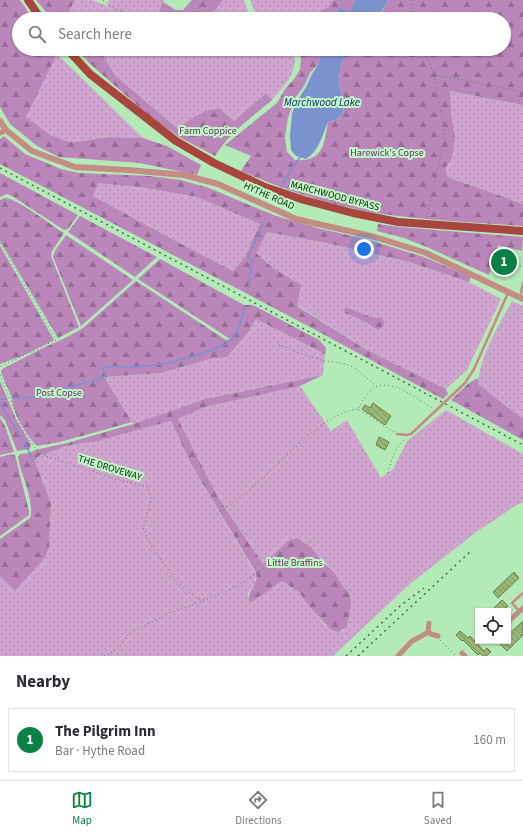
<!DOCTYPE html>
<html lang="en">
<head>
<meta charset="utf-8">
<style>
  body { margin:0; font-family:"Source Sans 3",sans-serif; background:#f7f7f7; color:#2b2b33 }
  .controls { position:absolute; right:12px; bottom:12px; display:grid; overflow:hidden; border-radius:0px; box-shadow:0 1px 3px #0004 }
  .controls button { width:36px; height:36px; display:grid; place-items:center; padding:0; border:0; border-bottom:1px solid #e1e1e2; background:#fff; color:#2b2b33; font:20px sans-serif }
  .you { position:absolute; left:364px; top:249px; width:14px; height:14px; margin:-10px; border:3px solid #fff; border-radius:50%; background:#1a73e8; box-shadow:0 0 0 6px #1a73e833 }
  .badge { display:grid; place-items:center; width:26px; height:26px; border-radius:50%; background:#0b8043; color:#fff; font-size:13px; font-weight:700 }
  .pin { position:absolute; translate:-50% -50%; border:2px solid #fff; box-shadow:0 1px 4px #0006 }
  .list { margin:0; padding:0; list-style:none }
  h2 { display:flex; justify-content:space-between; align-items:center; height:52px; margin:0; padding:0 16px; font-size:17px }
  h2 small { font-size:13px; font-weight:400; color:#7c7c81 }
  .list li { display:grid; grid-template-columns:26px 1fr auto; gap:12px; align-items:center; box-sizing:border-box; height:64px; margin:0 8px 8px; padding:0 8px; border:1px solid #e1e1e2; border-radius:0px }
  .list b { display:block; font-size:15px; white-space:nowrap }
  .list p { margin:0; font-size:13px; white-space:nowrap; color:#7c7c81 }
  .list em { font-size:13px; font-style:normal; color:#7c7c81 }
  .icon { flex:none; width:22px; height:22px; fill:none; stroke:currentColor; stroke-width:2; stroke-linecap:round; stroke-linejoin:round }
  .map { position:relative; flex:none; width:523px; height:656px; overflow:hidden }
  .search { position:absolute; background:#fff; box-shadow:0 1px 3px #0004; left:12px; right:12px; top:12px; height:44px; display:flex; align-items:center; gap:10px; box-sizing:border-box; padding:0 14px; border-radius:22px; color:#7c7c81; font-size:15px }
  .sheet { height:124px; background:#fff }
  nav { display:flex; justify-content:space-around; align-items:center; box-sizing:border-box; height:56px; border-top:1px solid #e1e1e2; background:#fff; font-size:11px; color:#7c7c81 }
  nav a { display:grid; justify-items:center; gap:2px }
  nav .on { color:#0b8043 }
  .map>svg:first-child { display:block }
</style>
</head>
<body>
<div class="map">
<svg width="523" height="656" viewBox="0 0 523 656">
  <defs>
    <pattern id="grass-dots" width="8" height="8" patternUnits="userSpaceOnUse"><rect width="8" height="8" fill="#d0a5cf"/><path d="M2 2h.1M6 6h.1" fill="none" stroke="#b18eb1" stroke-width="1.8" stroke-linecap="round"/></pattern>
    <pattern id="forest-firs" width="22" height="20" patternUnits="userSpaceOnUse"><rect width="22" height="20" fill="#bb86b9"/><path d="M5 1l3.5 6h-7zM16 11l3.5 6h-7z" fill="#966d95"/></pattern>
    <pattern id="building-back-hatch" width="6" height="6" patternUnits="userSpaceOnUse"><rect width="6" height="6" fill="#9bb776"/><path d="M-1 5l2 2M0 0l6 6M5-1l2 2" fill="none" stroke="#7d945f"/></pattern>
  </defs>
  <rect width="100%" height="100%" fill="#b3eab8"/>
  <!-- grass -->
  <path fill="url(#grass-dots)" d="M75,0H92L107,6L109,0H164L156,19H77L69,11Z
    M223,0H244L251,19H201L213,13Z
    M250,0H333L328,7L317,13V19H258Z
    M99,49H287L295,58C295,76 283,87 272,100L266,93L234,121L219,108C203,109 190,119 178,129L114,74Z
    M57,54L143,138L109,137L75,142L66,141L50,136L26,117Z
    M449,91L523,105V204L450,178L446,174V167L452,158Z
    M97,182L140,187L197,197L261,224L245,257L233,271L172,239L93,196Z
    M267,232L331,244L409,262L469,282L501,299L467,370L446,389L365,349L297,305L301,285L273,268L255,253Z
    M512,301L523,306V419L478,384C480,355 498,327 512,301Z
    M256,319L325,354L323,375L205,399L133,424L104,377L162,373L210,359L227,357L247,334Z
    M300,386L331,431L347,420L381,478L393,469L407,441L446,410L523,454V503L518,504L475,533L411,583L333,656H0V576L15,591L49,548L51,503L35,461C39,454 43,455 50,452C65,447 78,443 94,442L171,421L191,464L256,574L255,583L248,594L249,604L282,580L299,592L326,626L339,632L344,630L348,623L349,612L351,603L350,594L342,585L335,573L305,542L298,538L289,540L263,564L219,499L178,419L205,407Z"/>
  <!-- forest -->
  <path fill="url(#forest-firs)" fill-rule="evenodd" d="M0,0H20L33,19H19V49H54L57,54L26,117L50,135L66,141L75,142L109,137L143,138L167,146L201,165L197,175L140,163L59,157L37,146L10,124L0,107Z
    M36,0H75L69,11L77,19H52Z
    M192,0H223L213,13L201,19H156L163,2L176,10H183Z
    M333,0H354L355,2L349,12L338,9L335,19H317V13L328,7Z
    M388,0H523V105L450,91L451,114L455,138L452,158L446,167V174L450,178L523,204V226C482,223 440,221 398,216C344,210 291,193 241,171L251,156L225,145L277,103L285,89L295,78L300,69L301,60L300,54L295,49H321L319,63L310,73L304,86L295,98L288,118L285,137L287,152L295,160C323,162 324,145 328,122C355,116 339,97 339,79C339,72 344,55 347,49H504V19H359C374,16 382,16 388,0Z
    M77,49H99L115,75L178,129C190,119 203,109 219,108L234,121L266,93L272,100C251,118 229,133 215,156L179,137L153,119L89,63Z
    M4,136L25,154L61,169L79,173L150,176L181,180L209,188L276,216L321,229L366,239L424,257L471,277L469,282L409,262L331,244L267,232L256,253L273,268L301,285L297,306L365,349L446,389L448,394L443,399L310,327L0,164V139ZM98,183L140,187L197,197L260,224L245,257L233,271L172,239L93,196Z
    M0,173L78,215L68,229L64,230L12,196L7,194L0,197Z
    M5,198C17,198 52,226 64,233L52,251L51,256L79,327L58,338L0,241V200Z
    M80,216L157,257L135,277L68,232Z
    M378,224L399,227L523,237L522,251L498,245L489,275L429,248L404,238L377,231Z
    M66,235L133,280L81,326L53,257L55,251Z
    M0,246L54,340L22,356L0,364Z
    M160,259L244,305H253L319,340L326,348L325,354L256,319L247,334L227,357L210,359L162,373L104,377L132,422L60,442L37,446C28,438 11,410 12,398L1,373L2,369L43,348L67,337L83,328L136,281L226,340L230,339L138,279Z
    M346,307L370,317L382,318L384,323L382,328L376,329L366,322L345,313L344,310Z
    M323,375L300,386L205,407L178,419L219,499L263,564L289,540L298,538L310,546L325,564L335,573L342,585L350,594L351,603L347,627L339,632L334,631L329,628L310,607L299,592L282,581L249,604C246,588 261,585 255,571L191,464L171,421L94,442C77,443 66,446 50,452C43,455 39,454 35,461L51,503L49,548L45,557L15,591L0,576V539L30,518C35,506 23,477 19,463L18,457L20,454L30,453L35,450L67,443L133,424L205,399Z
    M478,378V384L523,419V440L451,400L469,383Z
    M0,381L16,419L31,444L30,449L17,451L5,420L0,415Z
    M0,418L5,426L14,452L0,455Z
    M12,454L15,455L29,511V515L0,536V457Z"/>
  <!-- water -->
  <path fill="#7a92ce" d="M354,0H388C379,23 356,19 335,19L339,7L349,12L355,2Z
    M321,49H347C344,55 339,72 339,79C339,97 355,116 328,122C322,136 319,151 306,159L296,156L291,150L290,135L292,114L296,103L306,87L312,74L319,63Z"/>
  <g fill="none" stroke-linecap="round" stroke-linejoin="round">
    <!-- stream -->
    <path stroke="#7a92ce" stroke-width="1.5" d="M281,187L285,179L300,157
      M249,286L252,260L248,256L266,218
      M12,398L51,397L66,388L97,380L106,375L102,368C113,364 124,368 136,367C164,365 184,360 211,350C219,347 229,345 234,337C239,328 242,317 245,308
      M0,399H6
      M0,403L26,445L32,459"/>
  </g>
  <!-- building -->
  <path fill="url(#building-back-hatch)" stroke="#678045" d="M498,253L508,256L509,254L517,257L514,266H512L511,270L494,265Z
    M373,403L391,416L385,425L362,409L365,405L370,408Z
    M379,437L389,442L385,450L376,445Z
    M514,572L519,578L498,598L493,592Z
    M502,600L508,606L503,611H491Z
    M523,621V635L507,651L499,643L502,641H508V635Z
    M460,631L468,638L470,636L484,651L487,648L491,652L486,656H483L480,653L478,655L463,640L462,641L456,635Z"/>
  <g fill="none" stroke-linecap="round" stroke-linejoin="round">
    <!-- path -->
    <path stroke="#587d5d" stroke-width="1" stroke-dasharray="1 3" stroke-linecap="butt" d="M103,0C118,14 131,13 150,19
      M412,0L414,19
      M195,19C201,13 197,5 205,0
      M424,49L434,75L496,86L523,93
      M427,217L444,139V129L434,75
      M0,243L56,340L0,367
      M516,265L523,267
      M279,344L296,352L321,360L346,364L355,368L376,386
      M0,375L21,426L35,448L46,456L119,480L148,487L151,500L143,528L152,547L176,581L196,598L205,600
      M394,432L358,409C362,402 368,391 375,387C393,379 418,399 432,408
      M388,473C392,458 394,450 405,439
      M217,514C239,499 259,482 278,464C301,443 325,414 358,409
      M440,640L454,654L457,655
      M104,656L118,649L128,635L132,632L167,614L205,600L237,586L263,569L300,539"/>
    <!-- service -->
    <path stroke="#c48c85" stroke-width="2.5" d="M520,298L523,283
      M397,434L406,435L411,434L465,383L474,369L508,293
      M519,611L512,603L523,593"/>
    <!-- minor -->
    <path stroke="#c48c85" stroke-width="5" d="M0,133L6,130
      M508,622L523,608
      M429,623L428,632L431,634L438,636
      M462,653L465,656
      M398,656L412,641L429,632"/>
    <!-- tertiary -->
    <path stroke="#c48c85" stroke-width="6" d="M0,121L6,130L32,151L75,167L128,170L184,175L218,184L296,219L375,237L426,253L523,299"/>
    <!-- primary -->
    <path stroke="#a8463e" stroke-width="8" d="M28,0L41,19
      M67,49L90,74L176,141L214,163L265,187L304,200L353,213L398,222L523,231"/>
    <!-- rail -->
    <path stroke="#4b6d4f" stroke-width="1.5" stroke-dasharray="2 4" stroke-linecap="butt" d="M0,168L523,445
      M346,656L400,606L424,588
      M358,656L472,550"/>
  </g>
  <g text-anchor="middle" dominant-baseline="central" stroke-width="4" stroke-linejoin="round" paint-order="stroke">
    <!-- park labels -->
    <g font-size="10" fill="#6c2c6c" stroke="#c0f8c5">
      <text x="208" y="131">Farm Coppice</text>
      <text x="387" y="153">Harewick's Copse</text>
      <text x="59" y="393">Post Copse</text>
      <text x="295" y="563">Little Braffins</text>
    </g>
    <!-- street labels -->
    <g font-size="10" fill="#0b210f" stroke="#c0f8c5">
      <text transform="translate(269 196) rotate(24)">HYTHE ROAD</text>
      <text transform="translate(335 196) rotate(15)">MARCHWOOD BYPASS</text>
      <text transform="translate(110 468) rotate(17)">THE DROVEWAY</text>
    </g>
    <!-- water labels -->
    <g font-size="11" font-style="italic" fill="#16286f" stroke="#c0f8c5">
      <text x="322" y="102">Marchwood Lake</text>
    </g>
  </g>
</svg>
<div class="controls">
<button><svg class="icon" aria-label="locate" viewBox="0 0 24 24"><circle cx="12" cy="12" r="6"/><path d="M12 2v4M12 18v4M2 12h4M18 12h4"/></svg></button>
</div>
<div class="you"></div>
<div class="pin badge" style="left:504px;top:262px">1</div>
<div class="search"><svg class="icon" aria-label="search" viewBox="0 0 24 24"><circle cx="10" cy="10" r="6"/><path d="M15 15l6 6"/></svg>Search here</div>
</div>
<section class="sheet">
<h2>Nearby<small></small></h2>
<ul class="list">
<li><span class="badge">1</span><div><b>The Pilgrim Inn</b><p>Bar · Hythe Road</p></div><em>160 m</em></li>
</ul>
</section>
<nav>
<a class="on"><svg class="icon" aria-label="map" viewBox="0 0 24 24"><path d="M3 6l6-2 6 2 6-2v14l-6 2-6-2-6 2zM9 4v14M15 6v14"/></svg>Map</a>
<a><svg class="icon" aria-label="directions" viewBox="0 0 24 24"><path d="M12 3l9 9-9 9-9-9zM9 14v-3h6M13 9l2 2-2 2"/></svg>Directions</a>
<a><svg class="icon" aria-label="saved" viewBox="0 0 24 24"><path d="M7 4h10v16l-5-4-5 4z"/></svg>Saved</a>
</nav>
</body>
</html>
